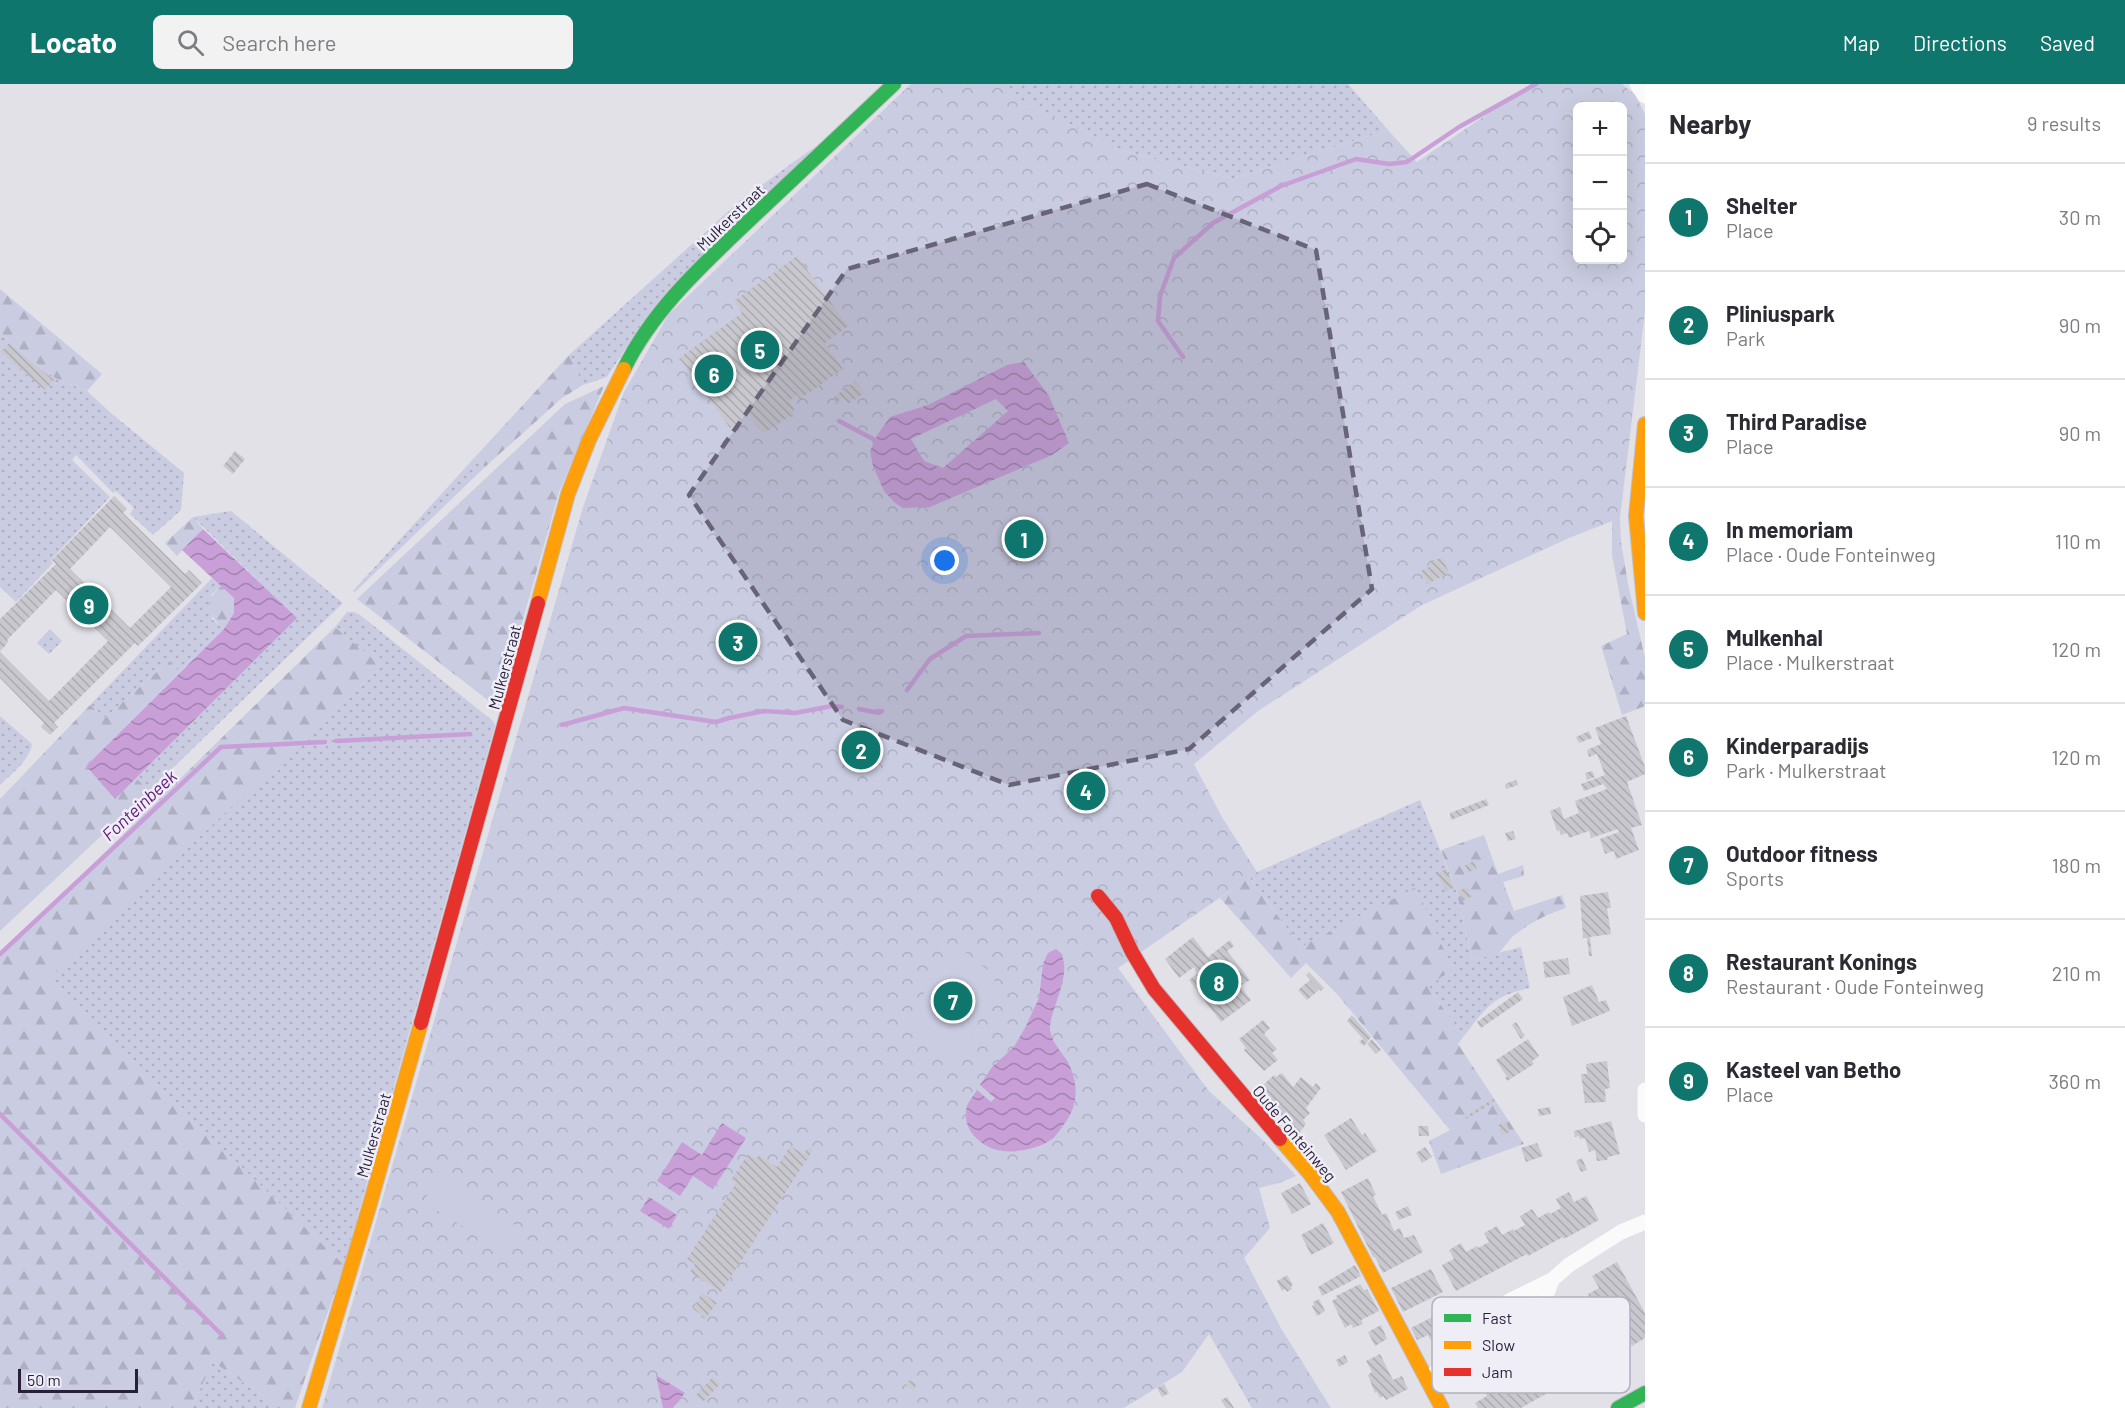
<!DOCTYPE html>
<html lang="en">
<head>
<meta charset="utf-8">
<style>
  body { margin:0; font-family:Barlow,sans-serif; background:#f2f2f3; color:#2b2b33 }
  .controls { position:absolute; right:18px; top:18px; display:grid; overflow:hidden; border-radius:9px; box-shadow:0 6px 24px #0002 }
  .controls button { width:54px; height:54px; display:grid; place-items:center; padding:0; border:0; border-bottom:2px solid #e1e1e2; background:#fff; color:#2b2b33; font:30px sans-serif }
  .scale { position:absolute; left:18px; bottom:15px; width:120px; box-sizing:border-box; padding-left:6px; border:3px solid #281f3a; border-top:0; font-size:16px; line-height:21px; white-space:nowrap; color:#281f3a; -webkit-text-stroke:4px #efeef7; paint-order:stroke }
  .you { position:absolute; left:945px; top:477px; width:21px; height:21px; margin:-15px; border:4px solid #fff; border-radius:50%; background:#1a73e8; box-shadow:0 0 0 9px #1a73e833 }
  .badge { display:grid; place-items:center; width:39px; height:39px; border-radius:50%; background:#0f766e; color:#fff; font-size:20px; font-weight:700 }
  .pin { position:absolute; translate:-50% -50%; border:3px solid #fff; box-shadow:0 2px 6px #0006 }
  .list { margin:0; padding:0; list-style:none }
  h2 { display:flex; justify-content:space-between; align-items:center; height:78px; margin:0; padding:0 24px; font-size:26px }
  h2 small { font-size:20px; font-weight:400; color:#7c7c81 }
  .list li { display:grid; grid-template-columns:39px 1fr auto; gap:18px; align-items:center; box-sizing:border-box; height:108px; padding:0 24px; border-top:2px solid #e1e1e2 }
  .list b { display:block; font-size:22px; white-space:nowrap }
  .list p { margin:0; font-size:20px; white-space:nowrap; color:#7c7c81 }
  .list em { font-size:20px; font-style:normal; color:#7c7c81 }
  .icon { flex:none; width:33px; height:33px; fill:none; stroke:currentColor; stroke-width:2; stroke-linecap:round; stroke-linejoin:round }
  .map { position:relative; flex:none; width:1645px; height:1324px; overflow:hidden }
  header { display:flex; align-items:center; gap:36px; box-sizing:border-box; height:84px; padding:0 30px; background:#0f766e; color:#fff }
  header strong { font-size:28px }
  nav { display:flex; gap:33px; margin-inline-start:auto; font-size:21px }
  .search { width:420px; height:54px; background:#f2f2f3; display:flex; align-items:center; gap:15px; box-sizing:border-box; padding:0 21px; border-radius:9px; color:#7c7c81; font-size:22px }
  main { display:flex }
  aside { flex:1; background:#fff }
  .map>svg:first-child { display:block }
</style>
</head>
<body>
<header>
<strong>Locato</strong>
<div class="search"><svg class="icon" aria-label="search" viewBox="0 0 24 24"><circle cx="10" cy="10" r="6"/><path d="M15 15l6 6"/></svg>Search here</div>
<nav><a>Map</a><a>Directions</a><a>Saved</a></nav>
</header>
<main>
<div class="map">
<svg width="1645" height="1324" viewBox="0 0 1645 1324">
  <defs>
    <pattern id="grass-dots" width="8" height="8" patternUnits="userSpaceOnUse" patternTransform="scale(1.5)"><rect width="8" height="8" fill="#cacce1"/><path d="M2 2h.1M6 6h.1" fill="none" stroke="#aeafc2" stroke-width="1.8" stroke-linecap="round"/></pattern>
    <pattern id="forest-firs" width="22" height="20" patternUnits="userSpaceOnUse" patternTransform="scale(1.5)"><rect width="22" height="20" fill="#cacce1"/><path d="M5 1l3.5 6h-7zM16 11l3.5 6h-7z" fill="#aeafc2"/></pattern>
    <pattern id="park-crowns" width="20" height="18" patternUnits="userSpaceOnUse" patternTransform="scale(1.5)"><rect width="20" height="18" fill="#cacce1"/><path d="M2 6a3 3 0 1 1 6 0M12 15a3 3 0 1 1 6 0" fill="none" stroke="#aeafc2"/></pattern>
    <pattern id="water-waves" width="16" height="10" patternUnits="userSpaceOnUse" patternTransform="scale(1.5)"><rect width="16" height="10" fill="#c99fd8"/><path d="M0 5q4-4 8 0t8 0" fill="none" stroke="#a381b0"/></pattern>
    <pattern id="building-back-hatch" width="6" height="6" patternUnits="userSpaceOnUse" patternTransform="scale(1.5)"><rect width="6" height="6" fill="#c9c8ce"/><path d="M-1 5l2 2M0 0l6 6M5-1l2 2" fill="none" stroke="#adabb2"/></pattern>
  </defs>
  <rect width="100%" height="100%" fill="#e2e1e7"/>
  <!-- grass -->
  <path fill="url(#grass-dots)" d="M1012,0H1348L1388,46L1233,95L1120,66L1002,7Z
    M816,62L643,238L607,293L583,301L569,271L742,115Z
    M0,249L55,294L87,307L112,330L184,389L181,426L153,451L130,430L134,424L116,407L113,409L76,371L72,376L110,413L51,476L53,479L16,518L0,503Z
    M475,373L485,383L355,508L353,507Z
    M231,427L343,519L149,707L136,694L296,534L193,433Z
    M212,494L221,502L211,511L212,535L224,545L180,588L169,577L105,634L90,621Z
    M347,528H354L360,531L493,637L495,642L344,1181L46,897L381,582L335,543Z
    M50,545L62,557L49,570L37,559Z
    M0,632L32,660C30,676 11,690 0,701Z
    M1420,716L1456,805L1472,876L1521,863L1530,904C1492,912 1487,923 1464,952L1428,904L1301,863L1249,793L1257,788Z
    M213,1278L281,1324H191Z"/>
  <!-- forest -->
  <path fill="url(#forest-firs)" d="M0,205L102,290L87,307L55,294L0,249Z
    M569,271L583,301L562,314L485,383L475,373Z
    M604,302L559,408L498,624L357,515L565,320Z
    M193,433L203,445L177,472L165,459Z
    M1620,434L1621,458L1628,500L1645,574V622L1622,631L1601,562L1627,550L1612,471V437Z
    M221,502L234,514V529L224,545C213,535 209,530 209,515Z
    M335,543L381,582L47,897L344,1181L295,1324H281L213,1278L191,1324H0V871Z
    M169,577L180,588L86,682L115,714L136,694L149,707L0,847V715L90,621L105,634Z
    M1484,751L1498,790L1523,781L1524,792L1503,798L1514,827L1562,811L1566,824L1547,831L1530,840L1513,852L1499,869L1472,876L1456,805L1441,766Z
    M1249,793L1301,863L1416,803L1452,884L1428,904L1464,952L1458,960L1524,1060L1441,1090L1429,1057L1450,1046L1337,910L1306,879L1291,894L1220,814Z"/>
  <!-- park -->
  <path fill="url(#park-crowns)" fill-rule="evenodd" d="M911,0H1012L1003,7L1120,66L1233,95L1388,46L1417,78L1531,0H1622L1635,11L1645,30V227L1620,434L1569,454L1422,521L1258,627L1194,680L1222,733L1257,788L1118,884L1209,1007L1265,1058L1296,1092L1279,1099L1259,1104L1270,1144L1244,1174L1282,1246L1331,1324H1252L1209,1250L1182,1288L1124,1324H322L583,423L624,308L669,230ZM1578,22H1622V176H1578Z"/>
  <!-- garden -->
  <path fill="#cacce1" d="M956,860L996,893L960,985L903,941Z
    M434,1086L519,1144L504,1168L425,1119Z"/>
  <!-- water -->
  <path fill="url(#water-waves)" fill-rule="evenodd" d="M1024,278L1049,312L1069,359L1052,371L930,423L903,424L895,419L884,407L873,382L870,367L878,350L890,333L928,321L1007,281ZM996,315L1008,327L943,384L924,377L911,355Z
    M203,445L297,534L115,715L86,682L224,545L234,529V514L182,466Z
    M1056,865C1077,881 1052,920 1050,942C1049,954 1059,965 1066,975C1078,995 1080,1019 1065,1039C1061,1044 1056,1053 1051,1056C1038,1065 1012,1070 997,1066C978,1061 961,1043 967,1022C969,1017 974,1011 977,1006L991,1018L995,1014L980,1001L992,983L1014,963L1026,942L1039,914L1043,880L1048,869Z
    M722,1039L746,1054L713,1105L693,1092L680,1112L657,1097L682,1058L702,1071Z
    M649,1113L677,1131L669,1145L640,1127Z
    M656,1291L685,1309L673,1324H663Z"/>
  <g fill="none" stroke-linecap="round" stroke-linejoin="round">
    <!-- stream -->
    <path stroke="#c99fd8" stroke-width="4.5" d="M1183,273L1158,237L1160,212L1174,174L1213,139L1281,102L1356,75L1389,80L1407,78L1459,43L1536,0
      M839,337L875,356
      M907,606L930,575L966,552L1039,549
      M859,625L879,629L882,627
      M562,641L624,624L716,638L729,634L764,627L795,629L832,622L842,623
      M336,657L470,650
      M0,870L221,663L325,658
      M0,1030L222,1251"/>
  </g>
  <!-- building -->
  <path fill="url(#building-back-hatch)" fill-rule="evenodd" d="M797,172L848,242L825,259L843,285L800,315L797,311L789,317L794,323L793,330L764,349L754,339L755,338L750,330L730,344L679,274L742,229L734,217Z
    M9,260L54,296L45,306L1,268Z
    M855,297L864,309L848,320L843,314L837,318L834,313Z
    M235,367L245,375L233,390L223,382Z
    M114,412L127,425L123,429L185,490L189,486L202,499L138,562L135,559L54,639L58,643L50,651L41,643L44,639L0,594V568L49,617L108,557L56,506L7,556L8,557L6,561L0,567V535L56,480L52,476ZM110,443L171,503L130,544L70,485Z
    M1442,473L1449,489L1427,500L1421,487L1431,482L1429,479Z
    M1626,632L1645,683V690L1627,698L1642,741L1631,744L1639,766L1616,775L1614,767L1605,770L1600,755L1619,748L1618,745L1591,754L1589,747L1569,754L1567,749L1561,751L1559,746L1557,747L1550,727L1560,723L1564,735L1579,729L1575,717L1607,705L1603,700L1584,707L1581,700L1605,691L1597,670L1589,673L1587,666L1601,660L1595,644Z
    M1589,647L1592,654L1579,659L1576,653Z
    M1592,687L1595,693L1587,696L1585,689Z
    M1516,696L1518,701L1506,705L1505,700Z
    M1084,701L1092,706L1087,712L1080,708Z
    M1486,715L1489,721L1451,736L1450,729Z
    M1513,747L1516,755L1508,757L1505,749Z
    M1474,777L1477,785L1468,788L1465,781Z
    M1446,785L1454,804L1446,807L1437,790Z
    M1467,803L1472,812L1463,817L1458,807Z
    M1608,808L1611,824H1607L1611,850L1590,853L1592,872H1589L1587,854H1583L1580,812Z
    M1193,853L1208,873L1230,856L1234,862L1227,867L1250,896L1240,902L1251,916L1221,938L1189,896L1197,890L1194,883L1179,894L1165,875Z
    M1568,874L1570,890L1545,894L1543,878Z
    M1309,888L1324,904L1321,907L1306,891Z
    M1310,896L1319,906L1307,916L1298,906Z
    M1592,901L1599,918L1606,916L1610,927L1572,942L1563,913Z
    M1518,908L1523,915L1481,944L1477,938Z
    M1352,931L1371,953L1364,962L1359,958L1363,955L1347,937Z
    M1263,936L1270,944L1264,950L1277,965L1272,969L1278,976L1264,987L1244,966L1246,964L1239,955Z
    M1516,938L1525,952L1521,955L1512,941Z
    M1372,955L1381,966L1376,970L1367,960Z
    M1528,955L1539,972L1532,977L1534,980L1507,997L1505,994L1507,993L1496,976Z
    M1607,977L1610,1004L1605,1005L1606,1018L1585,1019L1581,990H1587L1586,980Z
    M1282,989L1293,1003L1301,993L1313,1003L1316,999L1321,1004L1306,1024L1310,1029L1303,1036L1306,1040L1297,1052L1259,1005L1274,991L1276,993Z
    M1493,1015L1495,1017L1467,1035L1465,1033Z
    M1550,1023L1551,1030L1539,1032L1538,1025Z
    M1351,1034L1362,1051L1365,1049L1377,1067L1346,1086L1324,1051Z
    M1611,1037L1620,1070L1608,1073L1607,1076L1597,1077L1595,1066L1589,1068L1585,1054L1580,1055L1579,1052L1575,1053L1574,1047Z
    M1506,1038L1510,1048L1502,1051L1498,1041Z
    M1418,1042H1428L1429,1052H1419Z
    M1537,1059L1543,1072L1526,1078L1521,1064Z
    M790,1062L804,1070L808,1063L813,1066L721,1208L690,1188L695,1180L687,1175L736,1099L731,1096L748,1070L756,1075L759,1071L777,1083Z
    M1425,1063L1432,1073L1422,1079L1416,1069Z
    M1582,1074L1587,1086L1581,1088L1576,1077Z
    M1368,1094L1376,1111L1373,1112L1382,1131L1386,1129L1394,1147L1400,1144L1404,1154L1414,1151L1423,1168L1383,1189L1375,1173H1373L1341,1108Z
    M1300,1099L1311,1120L1292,1130L1281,1109Z
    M1569,1108L1574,1118L1586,1112L1599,1136L1564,1155L1563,1153L1528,1172L1527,1170L1456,1207L1442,1181L1454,1175L1449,1166L1461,1159L1466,1168L1477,1162L1478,1164L1489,1158L1484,1149L1497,1142L1502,1151L1513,1145L1514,1147L1525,1141L1520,1132L1532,1125L1538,1134L1549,1128L1550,1130L1561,1124L1556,1115Z
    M1408,1122L1412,1131L1399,1136L1395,1128Z
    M1323,1139L1334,1159L1311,1171L1301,1151Z
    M1617,1178L1645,1229V1254L1632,1262L1625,1250L1615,1256L1608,1244L1617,1238L1604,1216L1595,1221L1588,1210L1599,1204L1592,1192Z
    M1355,1181L1361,1192L1322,1212L1318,1203Z
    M1431,1185L1443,1208L1403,1228L1391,1204Z
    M1287,1191L1293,1201L1291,1202L1292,1205L1287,1208L1285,1205L1282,1207L1277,1197Z
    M1360,1200L1364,1206L1367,1205L1379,1227L1361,1236L1363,1240L1353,1244L1351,1240L1345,1244L1332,1217L1337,1214L1336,1212Z
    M702,1209L717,1219L705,1235L701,1233L702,1231L693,1225Z
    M1319,1215L1325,1227L1317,1232L1312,1222L1314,1221L1313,1218Z
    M1450,1224L1462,1247L1434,1262L1428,1251L1417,1256L1411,1244Z
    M1381,1241L1387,1255L1375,1262L1368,1248Z
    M1380,1270L1393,1296L1402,1292L1408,1305L1386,1316L1383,1312L1380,1314L1377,1308L1375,1309L1368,1291L1372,1288L1366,1277Z
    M1345,1271L1348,1278L1339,1283L1336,1276Z
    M1526,1275L1532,1286L1544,1279L1558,1303L1521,1324H1478L1475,1319L1487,1312L1481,1301L1492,1295L1498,1305L1521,1292L1515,1282Z
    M713,1293L720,1300L703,1318L696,1311Z
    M909,1296L917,1300L913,1306L906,1301Z
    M1164,1300L1169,1309L1162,1313L1157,1304Z
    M1227,1313L1234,1324H1226L1221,1316Z"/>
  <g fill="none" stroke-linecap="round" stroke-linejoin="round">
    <defs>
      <path id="fast" d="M624,285C654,223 708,176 757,129C803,86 848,43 894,0
        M1618,1324L1645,1309"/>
      <path id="slow" d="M1645,340L1636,432L1645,529
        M538,519L568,410L589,356L624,285
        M1280,1055L1310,1090L1338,1128L1442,1324
        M309,1324L370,1120L421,939"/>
      <path id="jam" d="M1098,812L1116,834L1132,868L1154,905L1280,1055
        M421,939L538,519"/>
    </defs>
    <!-- fast casing -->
    <use href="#fast" stroke="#c0bdc7" stroke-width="16"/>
    <!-- slow casing -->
    <use href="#slow" stroke="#c0bdc7" stroke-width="16"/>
    <!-- jam casing -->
    <use href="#jam" stroke="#c0bdc7" stroke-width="16"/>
    <!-- street -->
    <path stroke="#fbfafb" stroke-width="15" d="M1637,0L1645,12
      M1645,1006V1031
      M1498,1251L1509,1217L1552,1196L1569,1181L1621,1148L1645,1138
      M1427,1294L1498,1251L1539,1230L1552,1196"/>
    <!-- fast -->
    <use href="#fast" stroke="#30b455" stroke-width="14"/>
    <!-- slow -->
    <use href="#slow" stroke="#ff9f0a" stroke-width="14"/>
    <!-- jam -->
    <use href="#jam" stroke="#e5322d" stroke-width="14"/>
  </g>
  <!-- marked area -->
  <path fill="#696377" fill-opacity="0.2" stroke="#696377" stroke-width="4.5" stroke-dasharray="12 8" stroke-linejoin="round" d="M1147,100L1316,166L1372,505L1189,665L1009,701L843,636L689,411L847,185Z"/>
  <g text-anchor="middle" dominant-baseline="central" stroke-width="5" stroke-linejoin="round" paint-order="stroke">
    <!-- street labels -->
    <g font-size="16" fill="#281f3a" stroke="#efeef7">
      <text transform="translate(730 133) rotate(-44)">Mulkerstraat</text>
      <text transform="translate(504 583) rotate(-75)">Mulkerstraat</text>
      <text transform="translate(1295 1049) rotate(50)">Oude Fonteinweg</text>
      <text transform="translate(373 1051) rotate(-74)">Mulkerstraat</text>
    </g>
    <!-- water labels -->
    <g font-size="18" font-style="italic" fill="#611877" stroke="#efeef7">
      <text transform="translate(139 721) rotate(-43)">Fonteinbeek</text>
    </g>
  </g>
  <!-- legend -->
  <rect x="1432" y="1213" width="198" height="96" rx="9" fill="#efeef7" stroke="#b3b0be" stroke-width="1.5"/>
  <rect x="1444" y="1230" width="27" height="8" fill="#30b455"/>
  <rect x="1444" y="1257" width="27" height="8" fill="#ff9f0a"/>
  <rect x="1444" y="1284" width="27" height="8" fill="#e5322d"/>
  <g font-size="16" fill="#281f3a">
    <text x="1482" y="1240">Fast</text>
    <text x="1482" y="1267">Slow</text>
    <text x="1482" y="1294">Jam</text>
  </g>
</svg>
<div class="controls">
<button>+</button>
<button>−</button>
<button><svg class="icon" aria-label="locate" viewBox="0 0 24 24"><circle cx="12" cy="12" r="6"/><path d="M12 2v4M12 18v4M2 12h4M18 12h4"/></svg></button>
</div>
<div class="scale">50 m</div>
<div class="you"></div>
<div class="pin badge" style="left:1024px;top:455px">1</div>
<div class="pin badge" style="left:861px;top:666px">2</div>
<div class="pin badge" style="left:738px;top:558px">3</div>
<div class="pin badge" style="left:1086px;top:707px">4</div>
<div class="pin badge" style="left:760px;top:266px">5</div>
<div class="pin badge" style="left:714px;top:290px">6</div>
<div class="pin badge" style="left:953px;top:917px">7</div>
<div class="pin badge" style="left:1219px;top:898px">8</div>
<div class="pin badge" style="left:89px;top:521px">9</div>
</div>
<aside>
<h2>Nearby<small>9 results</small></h2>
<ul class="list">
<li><span class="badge">1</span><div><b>Shelter</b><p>Place</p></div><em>30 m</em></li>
<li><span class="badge">2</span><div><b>Pliniuspark</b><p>Park</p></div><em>90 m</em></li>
<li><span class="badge">3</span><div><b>Third Paradise</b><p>Place</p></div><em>90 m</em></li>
<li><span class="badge">4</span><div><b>In memoriam</b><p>Place · Oude Fonteinweg</p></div><em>110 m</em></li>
<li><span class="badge">5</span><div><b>Mulkenhal</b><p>Place · Mulkerstraat</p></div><em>120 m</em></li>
<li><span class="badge">6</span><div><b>Kinderparadijs</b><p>Park · Mulkerstraat</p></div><em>120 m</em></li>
<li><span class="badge">7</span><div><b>Outdoor fitness</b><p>Sports</p></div><em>180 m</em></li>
<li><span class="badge">8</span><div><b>Restaurant Konings</b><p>Restaurant · Oude Fonteinweg</p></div><em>210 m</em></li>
<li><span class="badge">9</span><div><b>Kasteel van Betho</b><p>Place</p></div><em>360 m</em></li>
</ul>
</aside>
</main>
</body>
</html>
